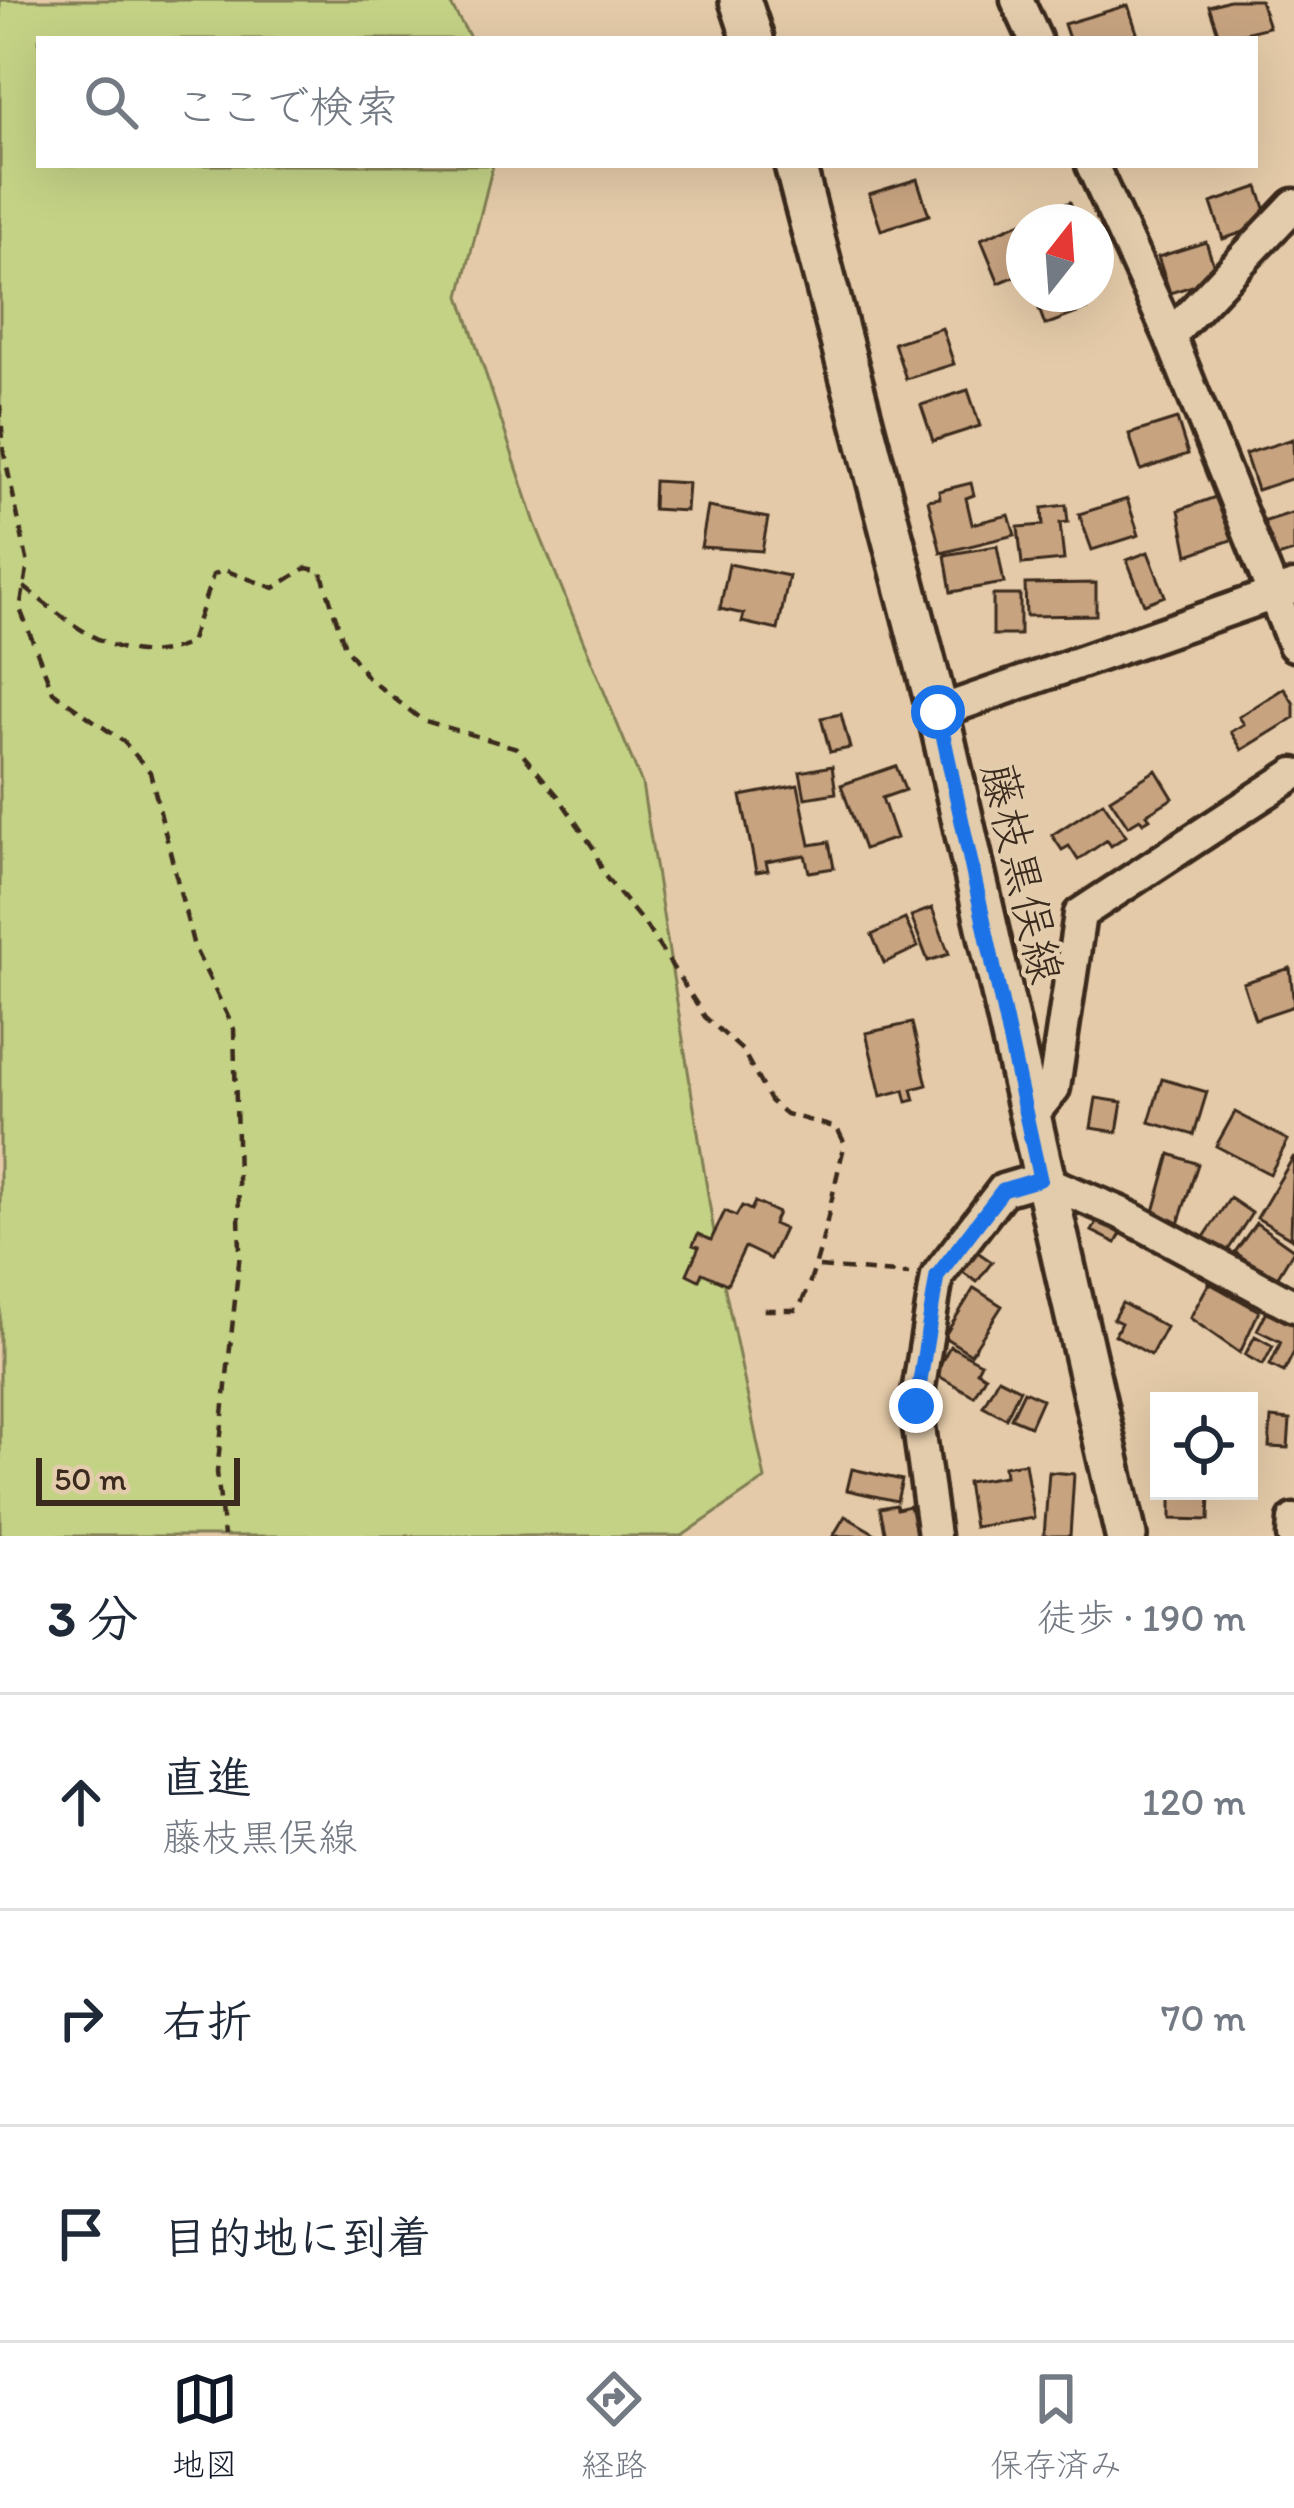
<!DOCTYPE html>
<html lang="ja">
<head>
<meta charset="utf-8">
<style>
  body { margin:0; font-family:Itim,"Klee One",sans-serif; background:#f2f2f3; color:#1f2937 }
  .controls { position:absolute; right:36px; bottom:36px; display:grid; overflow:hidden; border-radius:0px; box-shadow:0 12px 48px #0002 }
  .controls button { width:108px; height:108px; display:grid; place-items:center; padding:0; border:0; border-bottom:3px solid #e0e1e3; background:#fff; color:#1f2937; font:60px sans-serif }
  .compass { position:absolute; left:1006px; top:204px; width:108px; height:108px; border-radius:50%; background:#fff; box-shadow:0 12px 48px #0002; rotate:17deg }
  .scale { position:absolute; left:36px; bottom:30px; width:204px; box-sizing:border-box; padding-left:12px; border:6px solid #3b2a1e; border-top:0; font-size:33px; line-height:42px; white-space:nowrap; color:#3b2a1e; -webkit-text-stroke:9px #e3ccac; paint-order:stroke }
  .stop { position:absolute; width:36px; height:36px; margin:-27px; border:9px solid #1a73e8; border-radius:50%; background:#fff }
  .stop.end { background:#1a73e8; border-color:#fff; box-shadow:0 3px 12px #0008 }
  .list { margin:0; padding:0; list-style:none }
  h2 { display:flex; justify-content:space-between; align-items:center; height:156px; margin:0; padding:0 48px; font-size:51px }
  h2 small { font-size:39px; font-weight:400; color:#747a83 }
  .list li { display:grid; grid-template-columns:78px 1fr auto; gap:36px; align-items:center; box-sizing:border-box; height:216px; padding:0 48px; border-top:3px solid #e0e1e3 }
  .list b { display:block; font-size:45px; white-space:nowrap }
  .list p { margin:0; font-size:39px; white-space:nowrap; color:#747a83 }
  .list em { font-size:39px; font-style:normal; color:#747a83 }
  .icon { flex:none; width:66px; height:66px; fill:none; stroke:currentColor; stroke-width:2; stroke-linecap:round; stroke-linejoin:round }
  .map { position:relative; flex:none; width:1294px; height:1536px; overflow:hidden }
  .search { position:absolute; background:#fff; box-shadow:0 12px 48px #0002; left:36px; right:36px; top:36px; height:132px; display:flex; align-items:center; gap:30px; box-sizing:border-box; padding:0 42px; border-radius:0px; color:#747a83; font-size:45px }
  .sheet { height:804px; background:#fff }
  nav { display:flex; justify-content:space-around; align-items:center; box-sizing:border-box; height:168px; border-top:3px solid #e0e1e3; background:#fff; font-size:33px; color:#747a83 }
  nav a { display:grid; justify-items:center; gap:6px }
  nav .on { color:#111827 }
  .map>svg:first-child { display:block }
</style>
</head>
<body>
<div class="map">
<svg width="1294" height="1536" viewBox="0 0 1294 1536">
  <rect width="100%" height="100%" fill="#e4caa8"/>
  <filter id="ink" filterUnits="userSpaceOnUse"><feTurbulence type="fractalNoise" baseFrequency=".00833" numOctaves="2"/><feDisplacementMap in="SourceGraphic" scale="24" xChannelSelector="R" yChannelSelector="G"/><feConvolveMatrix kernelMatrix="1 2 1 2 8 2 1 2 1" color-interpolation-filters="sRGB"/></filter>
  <g filter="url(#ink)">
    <!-- green -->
    <path fill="#c4d286" stroke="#807e52" stroke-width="3" d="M0,0H448L471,39H39V165H493L460,296L535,523L642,784L717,1251L765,1479L682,1536H0Z"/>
    <!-- building -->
    <path fill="#c7a380" stroke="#3b2a1e" stroke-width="3" d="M1229,0H1260L1269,27L1220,39L1209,6Z
      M1128,5L1139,39H1069L1064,24Z
      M917,179L929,215L881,230L869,194Z
      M1258,187L1270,223L1223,239L1211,203Z
      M1070,202L1079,222H1024V251L1022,245L1012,249L1018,275L999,283L981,239Z
      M1206,242L1218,278L1170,293L1158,257Z
      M1055,294H1082L1088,309L1045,325L1036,301Z
      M942,328L954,364L906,379L894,343Z
      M968,390L980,426L933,441L921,405Z
      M1177,419L1188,454L1141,470L1129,434Z
      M1293,439L1294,478L1257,490L1245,454Z
      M654,481L688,483L686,511L653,509Z
      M971,483L974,495L966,498L972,524L1009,515L1015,535L941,553L928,500L940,498L939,491Z
      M1221,495L1237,538L1188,555L1179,510Z
      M1127,499L1139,535L1092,550L1079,514Z
      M1066,505L1068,522L1060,523L1064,560L1022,564L1018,527L1043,525L1042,508Z
      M708,507L768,518L762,551L701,547Z
      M1294,512V552L1275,558L1263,522Z
      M997,546L1004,583L951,592L945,555Z
      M1148,552L1165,596L1144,604L1127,560Z
      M729,564L789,576L778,630L742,622L744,614L720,609Z
      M1096,583V615L1026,616L1025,584Z
      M993,595H1020V635H993Z
      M1284,688L1294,704V718L1242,750L1231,732L1244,724L1239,717Z
      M841,714L850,748L830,752L821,718Z
      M832,766L836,793L805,798L800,772Z
      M896,766L905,790L882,798L896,838L864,849L841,785Z
      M1156,770L1173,798L1147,814L1150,819L1143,823L1140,819L1128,826L1110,799Z
      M798,785L810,845L829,842L834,868L809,872L805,855L766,862L768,870L756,872L741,796Z
      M1103,802L1126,836L1111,846L1107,840L1078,860L1069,846L1062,850L1052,835Z
      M932,908L949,954L928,961L911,916Z
      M905,919L918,947L884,963L872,935Z
      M1290,968L1294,1006L1255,1019L1243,983Z
      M912,1023L927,1085L912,1089L915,1100L907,1102L904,1090L881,1096L866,1033Z
      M1162,1079L1207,1092L1194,1135L1149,1122Z
      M1096,1098L1122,1102L1117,1132L1091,1128Z
      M1235,1112L1288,1140L1270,1174L1216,1146Z
      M1170,1154L1198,1164L1177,1227L1152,1219Z
      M1294,1156L1291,1234L1294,1240L1257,1218Z
      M1230,1198L1252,1213L1223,1258L1200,1243Z
      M755,1202L778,1213L773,1224L784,1229L770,1259L745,1247L727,1284L702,1273L699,1280L687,1274L699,1247L693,1245L698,1234L711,1240L725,1211L736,1216L742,1206L751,1210Z
      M1102,1213L1125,1226L1116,1243L1092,1231Z
      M1256,1223L1294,1250L1275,1281L1235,1252Z
      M976,1251L992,1262L977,1282L961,1271Z
      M1209,1283L1259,1311L1240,1353L1190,1318Z
      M974,1288L1002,1306L971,1354L944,1337Z
      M1122,1303L1166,1327L1151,1355L1115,1335L1121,1323L1113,1319Z
      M1268,1309L1294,1322V1352L1284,1372L1270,1365L1281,1342L1257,1330Z
      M1255,1336L1273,1346L1263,1365L1245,1355Z
      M950,1346L981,1363L977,1371L985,1376L974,1396L935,1374Z
      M998,1378L1020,1389L1006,1418L983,1406Z
      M1024,1391L1042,1399L1030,1426L1011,1418Z
      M1271,1418L1290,1420L1288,1448L1269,1447Z
      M1025,1463L1034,1518L974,1527L967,1482L1005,1476L1004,1466Z
      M852,1469L902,1480L897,1501L847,1490Z
      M1049,1472L1074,1474L1070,1536H1044Z
      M1171,1491H1210L1209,1520L1171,1519Z
      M896,1505L897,1509L910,1506L917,1536H886L880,1508Z
      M845,1516L879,1536H833Z"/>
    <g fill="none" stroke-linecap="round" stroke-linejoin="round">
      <defs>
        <path id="minor" d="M1017,0L1035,39
          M1092,165L1170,336L1294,645
          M1170,336L1294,205
          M938,712L1294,587
          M1028,1120L1054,1088L1080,914L1294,774
          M934,1536L916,1405L937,1276L1003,1190L1040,1179L1121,1213L1294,1306
          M1293,1536L1294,1520"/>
        <path id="major" d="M740,0L753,39
          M795,165L938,712L1126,1536"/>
      </defs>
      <!-- minor casing -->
      <use href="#minor" stroke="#3b2a1e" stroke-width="39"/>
      <!-- major casing -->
      <use href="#major" stroke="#3b2a1e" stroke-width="48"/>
      <!-- path -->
      <path stroke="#3b2a1e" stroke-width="4.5" stroke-dasharray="12 9" stroke-linecap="butt" d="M0,405L4,453L28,564L20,609L53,692L124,742L150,772L194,947L234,1029L240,1252L217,1472L224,1536
        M24,587C74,626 126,673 190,643L213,575L224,570L274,588L306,568L321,571L345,647L368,678L422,720L517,748L558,796L594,849L604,875L646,926L705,1017L743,1051L770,1101L786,1114L837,1128L845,1144C829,1201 824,1257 798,1310H760
        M819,1267L909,1274"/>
      <!-- minor -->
      <use href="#minor" stroke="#e3ccac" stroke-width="30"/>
      <!-- major -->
      <use href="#major" stroke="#e3ccac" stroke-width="39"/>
    </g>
  </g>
  <g fill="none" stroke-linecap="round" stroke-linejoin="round" filter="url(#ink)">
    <!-- route -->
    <path stroke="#1a73e8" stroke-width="15" d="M916,1406L937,1276L1003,1190L1040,1179L938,712"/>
  </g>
  <g text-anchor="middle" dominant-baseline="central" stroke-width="9" stroke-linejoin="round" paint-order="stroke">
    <!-- street labels -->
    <g font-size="45" fill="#3b2a1e" stroke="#e3ccac">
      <text transform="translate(1023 873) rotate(77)">藤枝黒俣線</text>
    </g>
  </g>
</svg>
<div class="controls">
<button><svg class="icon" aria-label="locate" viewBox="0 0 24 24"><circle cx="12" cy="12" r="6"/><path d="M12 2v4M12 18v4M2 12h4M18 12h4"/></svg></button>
</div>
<svg class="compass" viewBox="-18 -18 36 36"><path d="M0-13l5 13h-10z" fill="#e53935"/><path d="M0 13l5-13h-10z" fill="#747a83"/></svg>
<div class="scale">50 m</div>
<div class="stop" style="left:938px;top:712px"></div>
<div class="stop end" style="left:916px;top:1406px"></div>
<div class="search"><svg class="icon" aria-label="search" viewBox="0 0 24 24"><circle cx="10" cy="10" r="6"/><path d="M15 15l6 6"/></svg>ここで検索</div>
</div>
<section class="sheet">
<h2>3 分<small>徒歩 · 190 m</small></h2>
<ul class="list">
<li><svg class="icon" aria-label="ahead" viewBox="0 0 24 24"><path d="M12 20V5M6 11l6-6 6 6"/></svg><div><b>直進</b><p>藤枝黒俣線</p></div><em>120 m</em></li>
<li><svg class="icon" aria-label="right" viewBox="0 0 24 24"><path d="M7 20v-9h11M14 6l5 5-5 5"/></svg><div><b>右折</b></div><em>70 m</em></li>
<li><svg class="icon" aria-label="arrive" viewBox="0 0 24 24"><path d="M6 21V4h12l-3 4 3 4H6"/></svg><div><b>目的地に到着</b></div></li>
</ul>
</section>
<nav>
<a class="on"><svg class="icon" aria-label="map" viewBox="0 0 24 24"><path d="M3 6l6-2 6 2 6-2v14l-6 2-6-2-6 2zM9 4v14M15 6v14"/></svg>地図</a>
<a><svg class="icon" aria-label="directions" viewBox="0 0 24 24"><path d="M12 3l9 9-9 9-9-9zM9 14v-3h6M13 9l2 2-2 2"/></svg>経路</a>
<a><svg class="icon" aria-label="saved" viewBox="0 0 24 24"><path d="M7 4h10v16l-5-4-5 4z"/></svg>保存済み</a>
</nav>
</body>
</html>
